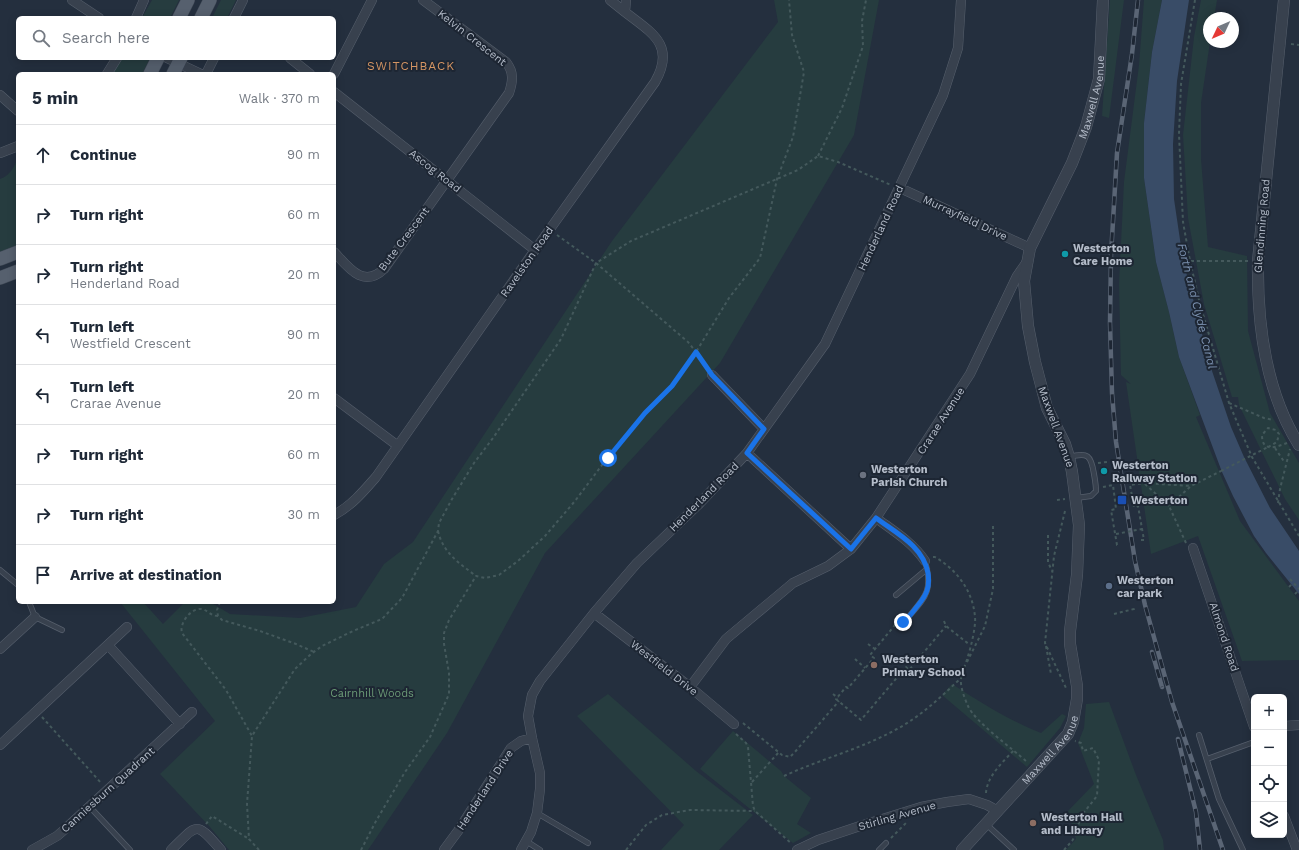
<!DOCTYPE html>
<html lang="en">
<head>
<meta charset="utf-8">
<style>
  body { margin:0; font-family:"Work Sans",sans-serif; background:#f6f6f7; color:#1f2937 }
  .controls { position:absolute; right:12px; bottom:12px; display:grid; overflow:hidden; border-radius:6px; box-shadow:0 2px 10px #0003 }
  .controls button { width:36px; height:36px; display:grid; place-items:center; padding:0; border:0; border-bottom:1px solid #e0e1e3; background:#fff; color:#1f2937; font:20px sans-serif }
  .compass { position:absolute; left:1203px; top:12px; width:36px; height:36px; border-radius:50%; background:#fff; box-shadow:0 2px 10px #0003; rotate:226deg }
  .stop { position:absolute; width:12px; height:12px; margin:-9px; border:3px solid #1a73e8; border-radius:50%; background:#fff }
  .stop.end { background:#1a73e8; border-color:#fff; box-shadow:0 1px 4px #0008 }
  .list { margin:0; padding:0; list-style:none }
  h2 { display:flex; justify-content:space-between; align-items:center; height:52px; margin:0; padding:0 16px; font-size:17px }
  h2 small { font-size:13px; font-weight:400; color:#747a83 }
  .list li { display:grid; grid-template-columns:26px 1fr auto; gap:12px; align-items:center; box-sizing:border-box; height:60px; padding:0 16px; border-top:1px solid #e0e1e3 }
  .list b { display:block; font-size:15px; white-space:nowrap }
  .list p { margin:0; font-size:13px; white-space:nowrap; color:#747a83 }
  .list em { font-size:13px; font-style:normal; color:#747a83 }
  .icon { flex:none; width:22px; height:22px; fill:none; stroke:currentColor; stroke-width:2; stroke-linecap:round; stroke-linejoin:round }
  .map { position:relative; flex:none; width:1299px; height:850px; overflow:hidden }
  .search { position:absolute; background:#fff; box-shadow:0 2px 10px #0003; left:16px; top:16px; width:320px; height:44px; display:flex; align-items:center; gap:10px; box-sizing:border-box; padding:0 14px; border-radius:6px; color:#747a83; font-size:15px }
  .panel { position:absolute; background:#fff; box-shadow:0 2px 10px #0003; left:16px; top:72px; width:320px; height:532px; border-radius:6px }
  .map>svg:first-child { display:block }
</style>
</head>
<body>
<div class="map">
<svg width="1299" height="850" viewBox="0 0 1299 850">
  <rect width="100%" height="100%" fill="#242f3e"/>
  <!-- green -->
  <path fill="#263c3f" d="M152,0H179L170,18H142Z
    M221,0H236L227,18H212Z
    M774,0H879L854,135L720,363L545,553L447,733L368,850H229L210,827L160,774L215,721L120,602H143L163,624L185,602H210L230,614L300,618L356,607L384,564L413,542L612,241L778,22Z
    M1110,0H1124L1109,118L1102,116Z
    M1144,0H1162L1152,52L1144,123V178L1156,262L1169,312L1179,357L1200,415L1196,417L1240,521L1299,601V660L1242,661L1198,536L1151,554L1126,382L1131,384L1121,375L1119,284L1124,182L1139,65Z
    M1201,0H1217L1214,18H1209V42H1210L1201,103V159L1208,247L1247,256L1248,331L1270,413L1299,463V520L1285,499L1239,405L1238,397H1232L1204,304L1188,218L1183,135L1194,37Z
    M121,58H150L142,74H113Z
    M18,157V245L0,252V179C10,176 15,166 18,157Z
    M952,684C980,702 1010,721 1041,733L1062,714L1066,716L1060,728L1027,767L942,695Z
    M608,694L696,771L753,815L719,850H661L684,825L577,716Z
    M1109,702L1136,775L1163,840L1164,850H1066L1076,839L1068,811L1094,784L1078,743L1084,728L1086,704Z
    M733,731L781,771L784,776L811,798L797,824L811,833L793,843L700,769Z"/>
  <!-- water -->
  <path fill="#394c67" d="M1162,0H1189L1177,81L1173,144L1174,199L1183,260L1210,365L1231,427L1244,457L1270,508L1299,551V594L1266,553L1254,536L1233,496L1222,472L1179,357L1169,312L1156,262L1144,178V123L1152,52Z"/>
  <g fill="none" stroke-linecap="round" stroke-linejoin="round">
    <defs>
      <path id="service" d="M1069,457C1088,452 1091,455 1094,474C1095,480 1096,485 1096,491L1091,496L1076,498
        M0,570L18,585
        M896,595L927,569
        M29,602L35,617L62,630
        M905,621C924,598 934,593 925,561
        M1199,735L1219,799L1243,850
        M1207,759L1254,742
        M90,807L130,850
        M537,813L588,843
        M986,824L1014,850
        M526,841L540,850
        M879,850L886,843"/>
      <path id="minor" d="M72,0L99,18
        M610,0L625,12
        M136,18L144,0
        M234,18L243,0
        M167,58L201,74
        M290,58L310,74
        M107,74L117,58
        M206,74L214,58
        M334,74L372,0
        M334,92L535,250
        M0,95L18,111
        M0,153L18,146
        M900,188L1030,248
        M334,252C348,267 363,289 384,269L509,93C513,81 514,72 506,62L423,0
        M712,375L764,429
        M334,398L398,446
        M747,453L851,549
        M334,515C351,506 363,492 376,477L535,250L655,82C676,45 652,33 625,12L626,0
        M876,518C895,532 912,542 925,561
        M1193,548L1254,727
        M594,613L690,687L734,724
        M108,645L180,724
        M0,649L35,617
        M690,687L726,639L793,583L828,566L851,549L876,518L970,374L1017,276L1026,263
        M1284,726L1299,725
        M0,745L127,627
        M1284,816L1297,850
        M32,850L57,836L64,830L192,712
        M171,850C198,824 195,820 221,850
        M444,850L458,831L511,748L521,741L532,738
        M521,850L531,832L537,813L540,789V773L532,738L528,716L532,695L540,681L594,613L637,563L698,505L747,453L825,344L943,95L958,48L961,0
        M797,850L818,840L860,826L921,807L947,802L969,799L987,805L998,811"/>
      <g id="tertiary">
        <path d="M1284,0L1258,261C1257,324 1265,391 1299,445"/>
        <path id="s1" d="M962,850L1068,734L1073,722L1077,699V686L1070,644V631L1077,575L1079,525L1072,472L1069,457L1065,444L1047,408L1035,362L1028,326L1024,281L1030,248L1072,163L1086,127L1099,79L1103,0"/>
      </g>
      <path id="primary" d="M179,18L188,0
        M201,18L210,0
        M150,74L158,58
        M173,74L181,58
        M0,259L18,252
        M0,278L18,271"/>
    </defs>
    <!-- service casing -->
    <use href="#service" stroke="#565f6c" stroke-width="6"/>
    <!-- minor casing -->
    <use href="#minor" stroke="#565f6c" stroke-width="10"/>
    <!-- tertiary casing -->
    <use href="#tertiary" stroke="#565f6c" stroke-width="12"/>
    <!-- primary casing -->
    <use href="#primary" stroke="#414a57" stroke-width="14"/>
    <!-- path -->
    <path stroke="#44595c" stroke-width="2" stroke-dasharray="3 3" stroke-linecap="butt" d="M1195,0L1181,84L1179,134L1183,222L1190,261L1200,304L1229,403L1252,457L1299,536
      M1291,44L1299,45
      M818,156L842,108L863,46L862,21L866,0
      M557,235L596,263L688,342L696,352L707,368
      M1191,261H1248
      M1229,403L1264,418L1273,420
      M1268,447L1277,442L1279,434L1276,430L1268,428L1262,435C1262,453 1276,447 1287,443
      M1275,448L1285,463
      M1098,463L1107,462
      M1145,484L1169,506
      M1103,487L1113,485L1116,509L1111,510L1117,545H1119
      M1057,500L1065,499
      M1278,503L1280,489L1290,449
      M1065,511L1054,556L1045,643L1066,688
      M438,531C443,553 459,563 476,576
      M1048,535V562L1052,571
      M1141,540H1144L1138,506L1134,507L1130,485L1144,483L1191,486
      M1186,543L1169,506L1191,486L1221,471
      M933,557H935C957,570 973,591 975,617C976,626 971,647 968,656C966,664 962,672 961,679C960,687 965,699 968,706C975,722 1013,749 1027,762
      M1290,579L1299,589
      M1289,587L1293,583
      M1295,594L1299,590
      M220,602L217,610L218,616L222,620L260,631L296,644L314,652
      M1114,614L1134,609V608
      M218,616C210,616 207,609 201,609C191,608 179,623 182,633L226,690L252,736
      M944,621L946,626L970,645
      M900,625L898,627L895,625L870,655L874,658L848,688L846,687L836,699L861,720L906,667L909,670L946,626
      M868,644L875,649
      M1046,646L1051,674
      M855,659L865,668
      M967,662L985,626L993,589V524
      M833,694L838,698
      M42,717L102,784
      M743,723L782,755L790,757L794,753L839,701
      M736,734L746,743L748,747L753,806L755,811L791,843
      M784,776C821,759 861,749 897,729C921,716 941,697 961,678
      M752,782L779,752
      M986,793C987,776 1003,762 1014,750
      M206,824L212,816L249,839
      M891,838L906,823
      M259,850L249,839L247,804L252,736L257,728L295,669L311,654L322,646L353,631L382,619L402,598L438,531L439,523L452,499L474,463L493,438L561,339L596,263L631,241L798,170L818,156L838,162L891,185
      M361,850L376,821L405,772L430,737L449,694V673L444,644V633L449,620L476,576L485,578L499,575L518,561L545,536L575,501L608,457L645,413L672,386L696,352L729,298L760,258L777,179L793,137L804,72L792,35L789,0
      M626,850L646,825L662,815L690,810L755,811
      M1064,850L1072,841L1075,836L1081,816L1097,796L1099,760L1093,748L1083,751L1081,743L1075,741"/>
    <!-- service -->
    <use href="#service" stroke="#38414e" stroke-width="4.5"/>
    <!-- minor -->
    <use href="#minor" stroke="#38414e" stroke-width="9"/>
    <!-- tertiary -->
    <use href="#tertiary" stroke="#38414e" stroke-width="11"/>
    <!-- primary -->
    <use href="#primary" stroke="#56606e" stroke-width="13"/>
    <defs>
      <path id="rail" d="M1138,0L1132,54L1117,153L1111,255L1110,323L1112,393L1116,442L1135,561L1145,605L1172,702L1223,850
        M1152,652L1162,687
        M1178,739L1196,812L1200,850"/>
    </defs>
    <!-- rail casing -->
    <use href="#rail" stroke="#5a6575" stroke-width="4.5"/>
    <!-- rail -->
    <use href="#rail" stroke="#1d2633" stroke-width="3" stroke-dasharray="9" stroke-linecap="butt"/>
    <!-- path-bridge -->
    <path stroke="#44595c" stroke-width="2" stroke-dasharray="3 3" stroke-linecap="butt" d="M1221,471L1268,447
      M1116,534L1142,529"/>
  </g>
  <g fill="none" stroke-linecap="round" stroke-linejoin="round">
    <!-- route -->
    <path stroke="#1a73e8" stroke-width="5" d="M608,458L645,413L672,386L696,352L712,375L764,429L747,453L851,549L876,518C896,533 923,546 928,573C930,586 927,594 919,604C914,610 909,618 903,622"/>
  </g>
  <!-- markers -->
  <g fill="#0f9aa8" stroke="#1d2633" stroke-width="1.5">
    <circle cx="1065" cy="254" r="4"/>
    <circle cx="1104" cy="471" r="4"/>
  </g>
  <circle fill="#6b7280" stroke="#1d2633" stroke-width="1.5" cx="863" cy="475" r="4"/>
  <rect fill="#1a4fb4" stroke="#1d2633" stroke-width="1.5" x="1117" y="495" width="10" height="10" rx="2"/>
  <circle fill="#5c6f8a" stroke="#1d2633" stroke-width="1.5" cx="1109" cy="586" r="4"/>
  <g fill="#8d6e63" stroke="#1d2633" stroke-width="1.5">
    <circle cx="874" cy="665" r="4"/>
    <circle cx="1033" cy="823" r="4"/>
  </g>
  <g text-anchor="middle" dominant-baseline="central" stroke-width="4" stroke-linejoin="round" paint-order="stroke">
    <!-- street labels -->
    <g font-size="11" fill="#b4bcc9" stroke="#1d2633">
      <text transform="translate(472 38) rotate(38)">Kelvin Crescent</text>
      <text stroke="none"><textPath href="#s1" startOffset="818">Maxwell Avenue</textPath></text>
      <text transform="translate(435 171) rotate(38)">Ascog Road</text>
      <text transform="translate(965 218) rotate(25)">Murrayfield Drive</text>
      <text transform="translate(1262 226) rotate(-85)">Glendinning Road</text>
      <text transform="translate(881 228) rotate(-65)">Henderland Road</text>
      <text transform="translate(404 239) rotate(-53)">Bute Crescent</text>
      <text transform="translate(527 262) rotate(-55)">Ravelston Road</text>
      <text transform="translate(941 421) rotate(-57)">Crarae Avenue</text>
      <text transform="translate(1056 427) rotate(70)">Maxwell Avenue</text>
      <text transform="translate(704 497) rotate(-45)">Henderland Road</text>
      <text transform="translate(1224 637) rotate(72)">Almond Road</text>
      <text transform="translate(664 668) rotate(38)">Westfield Drive</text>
      <text stroke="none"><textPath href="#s1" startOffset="134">Maxwell Avenue</textPath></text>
      <text transform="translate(108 790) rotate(-42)">Canniesburn Quadrant</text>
      <text transform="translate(485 790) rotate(-57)">Henderland Drive</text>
      <text transform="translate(897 816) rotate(-16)">Stirling Avenue</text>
    </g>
    <!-- poi labels -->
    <g font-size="11" font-weight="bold" fill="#b4bcc9" stroke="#1d2633" text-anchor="start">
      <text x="1073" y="248">Westerton<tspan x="1073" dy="13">Care Home</tspan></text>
      <text x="1112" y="465">Westerton<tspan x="1112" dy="13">Railway Station</tspan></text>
      <text x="871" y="469">Westerton<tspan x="871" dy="13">Parish Church</tspan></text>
      <text x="1131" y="500">Westerton</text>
      <text x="1117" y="580">Westerton<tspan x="1117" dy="13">car park</tspan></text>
      <text x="882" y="659">Westerton<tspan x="882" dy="13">Primary School</tspan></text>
      <text x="1041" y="817">Westerton Hall<tspan x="1041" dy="13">and Library</tspan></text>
    </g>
    <!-- park labels -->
    <g font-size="11" fill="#6b9a76" stroke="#1d2633">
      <text x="372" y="693">Cairnhill Woods</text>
    </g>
    <!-- neighbourhood labels -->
    <g font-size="12" letter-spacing="1" fill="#d59563" stroke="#1d2633">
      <text x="411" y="66">SWITCHBACK</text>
    </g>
    <!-- water labels -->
    <g font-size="12" font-style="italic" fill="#7c92b1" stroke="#1d2633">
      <text transform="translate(1197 306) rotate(76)">Forth and Clyde Canal</text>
    </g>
  </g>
</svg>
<div class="controls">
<button>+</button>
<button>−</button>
<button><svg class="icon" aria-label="locate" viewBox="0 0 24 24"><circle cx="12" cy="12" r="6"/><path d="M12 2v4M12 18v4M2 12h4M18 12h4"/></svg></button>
<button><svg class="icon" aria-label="layers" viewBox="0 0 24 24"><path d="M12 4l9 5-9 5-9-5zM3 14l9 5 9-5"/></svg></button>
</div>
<svg class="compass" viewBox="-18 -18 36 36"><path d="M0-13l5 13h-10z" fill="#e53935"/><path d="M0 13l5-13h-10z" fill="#747a83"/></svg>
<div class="stop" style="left:608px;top:458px"></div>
<div class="stop end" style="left:903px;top:622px"></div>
<div class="search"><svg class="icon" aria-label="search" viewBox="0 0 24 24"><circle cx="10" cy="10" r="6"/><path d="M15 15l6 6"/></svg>Search here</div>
<section class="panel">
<h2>5 min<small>Walk · 370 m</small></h2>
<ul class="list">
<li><svg class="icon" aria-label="ahead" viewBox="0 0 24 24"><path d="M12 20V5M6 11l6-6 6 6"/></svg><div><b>Continue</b></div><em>90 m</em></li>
<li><svg class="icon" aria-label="right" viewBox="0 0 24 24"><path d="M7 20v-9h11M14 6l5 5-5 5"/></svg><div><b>Turn right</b></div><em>60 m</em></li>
<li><svg class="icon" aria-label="right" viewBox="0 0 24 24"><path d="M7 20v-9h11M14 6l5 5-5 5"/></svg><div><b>Turn right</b><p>Henderland Road</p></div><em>20 m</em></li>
<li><svg class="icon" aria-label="left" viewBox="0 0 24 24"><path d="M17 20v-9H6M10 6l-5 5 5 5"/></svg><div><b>Turn left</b><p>Westfield Crescent</p></div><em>90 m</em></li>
<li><svg class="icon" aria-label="left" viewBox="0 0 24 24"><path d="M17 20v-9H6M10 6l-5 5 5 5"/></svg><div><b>Turn left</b><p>Crarae Avenue</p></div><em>20 m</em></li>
<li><svg class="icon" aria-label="right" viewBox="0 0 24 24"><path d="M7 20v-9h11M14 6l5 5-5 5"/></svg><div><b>Turn right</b></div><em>60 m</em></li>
<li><svg class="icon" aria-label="right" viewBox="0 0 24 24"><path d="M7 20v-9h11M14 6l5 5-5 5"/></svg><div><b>Turn right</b></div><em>30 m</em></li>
<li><svg class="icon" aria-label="arrive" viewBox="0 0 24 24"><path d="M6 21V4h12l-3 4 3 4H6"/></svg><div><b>Arrive at destination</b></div></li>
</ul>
</section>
</div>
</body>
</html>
